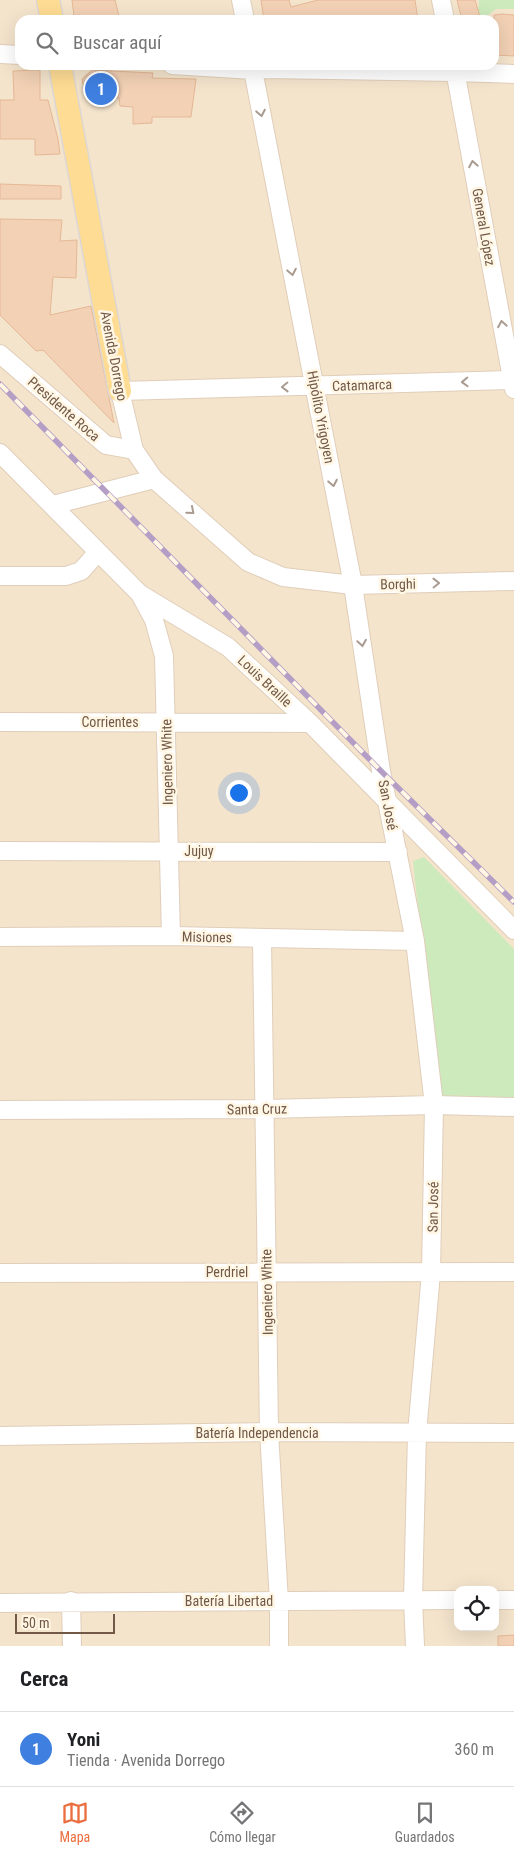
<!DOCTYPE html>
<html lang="es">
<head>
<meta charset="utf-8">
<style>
  body { margin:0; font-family:"Roboto Condensed",sans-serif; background:#f6f6f6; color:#202124 }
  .controls { position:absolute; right:15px; bottom:15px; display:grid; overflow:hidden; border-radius:10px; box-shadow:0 5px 20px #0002 }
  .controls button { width:45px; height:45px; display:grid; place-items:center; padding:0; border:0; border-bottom:1px solid #e0e0e0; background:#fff; color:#202124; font:25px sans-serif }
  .scale { position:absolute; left:15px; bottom:12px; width:100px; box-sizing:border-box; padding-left:5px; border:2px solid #725846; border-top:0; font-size:14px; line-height:18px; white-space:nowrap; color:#725846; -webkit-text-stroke:4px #fff6e4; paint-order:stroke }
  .you { position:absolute; left:238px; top:792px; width:18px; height:18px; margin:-12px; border:4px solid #fff; border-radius:50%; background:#1a73e8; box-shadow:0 0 0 8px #1a73e833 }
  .badge { display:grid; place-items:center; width:32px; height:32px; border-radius:50%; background:#ea6e3f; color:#fff; font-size:16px; font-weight:700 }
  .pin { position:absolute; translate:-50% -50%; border:2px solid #fff; box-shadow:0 1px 5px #0006 }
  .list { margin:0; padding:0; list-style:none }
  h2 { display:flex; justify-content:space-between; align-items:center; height:65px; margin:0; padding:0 20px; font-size:21px }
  h2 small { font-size:16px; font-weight:400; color:#757577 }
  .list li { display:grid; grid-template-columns:32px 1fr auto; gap:15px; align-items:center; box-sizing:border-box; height:75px; padding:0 20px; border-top:1px solid #e0e0e0 }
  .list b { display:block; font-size:19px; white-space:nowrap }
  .list p { margin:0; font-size:16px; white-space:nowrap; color:#757577 }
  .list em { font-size:16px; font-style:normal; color:#757577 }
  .icon { flex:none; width:28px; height:28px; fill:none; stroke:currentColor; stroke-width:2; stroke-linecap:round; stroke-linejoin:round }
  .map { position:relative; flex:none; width:514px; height:1646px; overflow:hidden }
  .search { position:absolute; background:#fff; box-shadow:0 5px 20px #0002; left:15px; right:15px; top:15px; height:55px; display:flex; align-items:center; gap:12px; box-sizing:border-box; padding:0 18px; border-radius:15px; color:#757577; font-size:19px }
  .sheet { height:140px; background:#fff }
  nav { display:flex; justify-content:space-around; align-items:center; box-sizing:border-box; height:70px; border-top:1px solid #e0e0e0; background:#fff; font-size:14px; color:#757577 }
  nav a { display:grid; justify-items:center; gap:2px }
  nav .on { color:#ea6e3f }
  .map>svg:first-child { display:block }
</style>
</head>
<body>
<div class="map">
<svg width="514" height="1646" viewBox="0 0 514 1646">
  <rect width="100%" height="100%" fill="#fdf2de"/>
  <!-- residential -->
  <path fill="#f4e4cc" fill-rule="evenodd" d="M0,0H514V1646H0ZM20,20H494V65H20ZM458,1590H495V1627H458Z"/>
  <!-- green -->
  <path fill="#cdeabd" d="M479,0H514V9H496L486,17L487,20H459L462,9L479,7Z
    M424,857L514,949V1102L439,1103L413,861Z"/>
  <!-- building -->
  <path fill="#f2d1b5" stroke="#e5b895" d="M72,0H115L120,20H81L80,15L74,16Z
    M261,0H289L291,7L318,0H415L418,20H323L322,16L301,20H264Z
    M457,0H475L481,20H462Z
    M502,14L514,15V56L494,55V15Z
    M40,70V100H48L58,139L60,154L35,155V139H0V100H14L13,71Z
    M92,70L153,73L152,78L196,79L191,117H152V123L133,124V107L120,106L119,98H86L82,79Z
    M0,184L61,186V199H0Z
    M0,219L62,220L60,241L77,240L76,278L53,277L50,315L91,306L114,423L43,350L36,351L0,315Z
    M514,1635V1646H498V1636Z"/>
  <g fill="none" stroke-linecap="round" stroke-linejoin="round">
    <defs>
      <path id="minor" d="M241,0L245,20
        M441,0L445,20
        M0,54L20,55
        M172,65L253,70L267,69L456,72L514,74
        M252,65L353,585L381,771L415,941L434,1105L431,1273L417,1433L413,1600L415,1646
        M454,65L514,389
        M0,354L106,445L134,450
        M514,380L120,391L134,450L154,479L248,562L283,577L353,585L514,581
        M0,453L140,594L228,647L310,723L514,930
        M53,505L154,479
        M0,576H66L81,571L98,552
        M140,594L154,620L164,656L171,936
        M0,722L310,723
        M0,851L398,852
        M0,937L171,936L415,941
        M262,939L269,1432L279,1601V1646
        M0,1110L265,1109L434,1105L514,1107
        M0,1273L514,1272
        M0,1436L269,1432L514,1433
        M495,1600H514
        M71,1601L72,1646
        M0,1603L458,1600"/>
      <path id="major" d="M48,0L52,20
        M60,65L120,391"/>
    </defs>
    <!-- minor casing -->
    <use href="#minor" stroke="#e0ceba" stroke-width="20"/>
    <!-- major casing -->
    <use href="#major" stroke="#ddd7d3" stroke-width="25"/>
    <!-- minor -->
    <use href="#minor" stroke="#fff" stroke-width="18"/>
    <!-- major -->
    <use href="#major" stroke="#fedc94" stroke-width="22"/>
    <defs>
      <path id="rail" d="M0,384L381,771L514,902"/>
    </defs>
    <!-- rail casing -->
    <use href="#rail" stroke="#b59ec5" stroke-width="5.5"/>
    <!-- rail -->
    <use href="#rail" stroke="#fff6e4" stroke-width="4" stroke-dasharray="11" stroke-linecap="butt"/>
  </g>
  <!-- one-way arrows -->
  <defs><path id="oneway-chevron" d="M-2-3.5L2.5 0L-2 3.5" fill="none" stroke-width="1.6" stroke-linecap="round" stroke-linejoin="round" transform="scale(1.25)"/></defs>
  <g stroke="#aa9b90">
    <use href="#oneway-chevron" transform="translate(261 113) rotate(79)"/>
    <use href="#oneway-chevron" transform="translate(473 164) rotate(-100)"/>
    <use href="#oneway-chevron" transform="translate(292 272) rotate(79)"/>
    <use href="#oneway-chevron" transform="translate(502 324) rotate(-100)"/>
    <use href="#oneway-chevron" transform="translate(465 382) rotate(178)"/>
    <use href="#oneway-chevron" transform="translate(285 387) rotate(179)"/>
    <use href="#oneway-chevron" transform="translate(333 483) rotate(79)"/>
    <use href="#oneway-chevron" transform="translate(191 511) rotate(41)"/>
    <use href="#oneway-chevron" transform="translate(436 583) rotate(-1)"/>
    <use href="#oneway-chevron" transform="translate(362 643) rotate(81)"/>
  </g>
  <g text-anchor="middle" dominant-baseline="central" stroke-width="5" stroke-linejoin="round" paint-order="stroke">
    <!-- street labels -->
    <g font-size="14" fill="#725846" stroke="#fff6e4">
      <text transform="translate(484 227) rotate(80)">General López</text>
      <text transform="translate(114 356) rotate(79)">Avenida Dorrego</text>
      <text transform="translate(362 385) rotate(-2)">Catamarca</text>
      <text transform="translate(64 409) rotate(41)">Presidente Roca</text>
      <text transform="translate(321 417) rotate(79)">Hipólito Yrigoyen</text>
      <text transform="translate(398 584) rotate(-1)">Borghi</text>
      <text transform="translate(265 681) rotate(43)">Louis Braille</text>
      <text x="110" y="722">Corrientes</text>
      <text transform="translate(167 762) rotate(-91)">Ingeniero White</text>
      <text transform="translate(388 805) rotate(79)">San José</text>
      <text x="199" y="851">Jujuy</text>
      <text transform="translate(207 937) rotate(1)">Misiones</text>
      <text transform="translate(257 1109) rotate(-1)">Santa Cruz</text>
      <text transform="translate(433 1207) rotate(-89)">San José</text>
      <text x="227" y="1272">Perdriel</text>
      <text transform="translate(267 1292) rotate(-91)">Ingeniero White</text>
      <text x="257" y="1433">Batería Independencia</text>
      <text x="229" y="1601">Batería Libertad</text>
    </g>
  </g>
</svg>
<div class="controls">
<button><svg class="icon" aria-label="locate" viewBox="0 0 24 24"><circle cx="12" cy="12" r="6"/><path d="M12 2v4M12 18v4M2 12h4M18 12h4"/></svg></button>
</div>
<div class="scale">50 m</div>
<div class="you"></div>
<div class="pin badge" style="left:101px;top:89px;background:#3f7fe0">1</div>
<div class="search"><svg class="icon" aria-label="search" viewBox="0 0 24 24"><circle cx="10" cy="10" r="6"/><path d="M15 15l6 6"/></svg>Buscar aquí</div>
</div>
<section class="sheet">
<h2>Cerca<small></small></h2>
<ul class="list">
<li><span class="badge" style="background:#3f7fe0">1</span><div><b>Yoni</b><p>Tienda · Avenida Dorrego</p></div><em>360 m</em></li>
</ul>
</section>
<nav>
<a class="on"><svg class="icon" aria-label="map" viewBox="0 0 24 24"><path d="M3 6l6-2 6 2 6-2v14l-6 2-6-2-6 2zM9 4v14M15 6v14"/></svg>Mapa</a>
<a><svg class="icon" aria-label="directions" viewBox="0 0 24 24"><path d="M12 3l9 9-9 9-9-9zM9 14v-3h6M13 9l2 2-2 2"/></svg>Cómo llegar</a>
<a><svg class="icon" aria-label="saved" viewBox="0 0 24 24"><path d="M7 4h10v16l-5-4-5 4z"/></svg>Guardados</a>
</nav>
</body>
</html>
